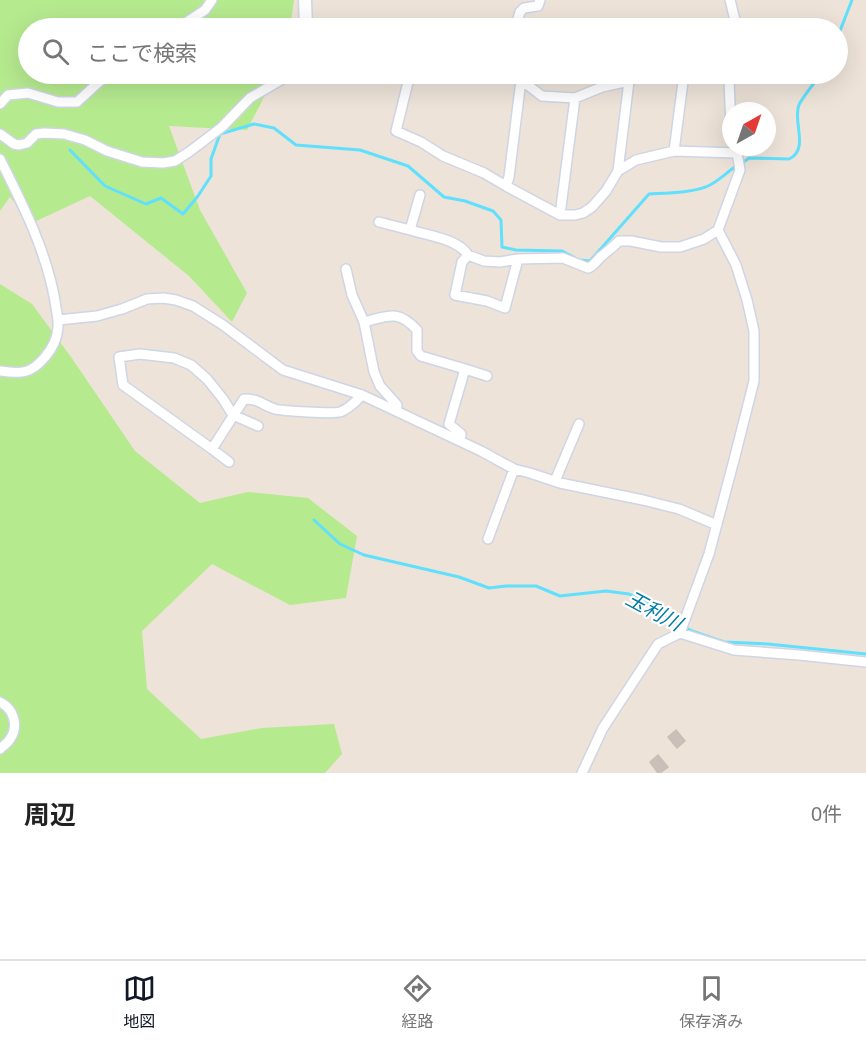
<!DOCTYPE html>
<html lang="ja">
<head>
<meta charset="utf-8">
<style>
  body { margin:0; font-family:Helvetica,"Noto Sans JP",sans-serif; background:#f2f2f2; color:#222 }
  .compass { position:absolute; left:722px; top:102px; width:54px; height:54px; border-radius:50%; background:#fff; box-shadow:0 6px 24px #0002; rotate:40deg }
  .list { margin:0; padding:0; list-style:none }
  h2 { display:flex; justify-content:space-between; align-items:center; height:78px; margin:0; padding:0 24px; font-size:26px }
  h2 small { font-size:20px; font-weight:400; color:#767676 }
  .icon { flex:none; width:33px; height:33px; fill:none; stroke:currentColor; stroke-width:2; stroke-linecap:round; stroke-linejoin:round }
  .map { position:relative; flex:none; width:866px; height:773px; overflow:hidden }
  .search { position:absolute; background:#fff; box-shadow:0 6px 24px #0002; left:18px; right:18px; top:18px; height:66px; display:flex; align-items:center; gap:15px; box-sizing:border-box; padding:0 21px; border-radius:33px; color:#767676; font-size:22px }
  .sheet { height:186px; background:#fff }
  nav { display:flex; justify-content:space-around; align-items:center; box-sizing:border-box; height:84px; border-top:2px solid #e0e0e0; background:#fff; font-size:16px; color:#767676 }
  nav a { display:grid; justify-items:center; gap:3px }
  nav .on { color:#111827 }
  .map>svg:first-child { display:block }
</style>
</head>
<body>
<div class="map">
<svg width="866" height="773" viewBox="0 0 866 773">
  <rect width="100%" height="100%" fill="#ede3d9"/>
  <!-- green -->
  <path fill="#b6ea8f" d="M0,0H294L290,28H28V74H276L247,130L169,126L200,210L247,293L232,322L189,276L90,196L32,223L10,197L0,211Z
    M0,284L32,304L71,357L135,451L200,503L248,492L308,498L357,536L346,598L290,605L212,564L142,631L147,689L201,739L262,728L334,724L342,754L325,773H0Z"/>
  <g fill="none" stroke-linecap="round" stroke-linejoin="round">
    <!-- stream -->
    <path stroke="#60e0fc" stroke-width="3" d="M838,36L852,0
      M70,150L105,186L146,204L161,198L183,214L198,196L211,176V159L220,134L254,124L274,128L296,145L360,150L408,166L444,197L465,201L493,211L501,220L502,247L516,250L562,251L579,260L590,261L649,194C667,193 692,193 708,186C719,181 726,173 736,166
      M742,163L749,158L789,159C810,149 792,121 799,105C802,98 815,82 821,74
      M314,520L340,544L364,555L459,577L489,588L506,586H536L560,596L606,591L629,594L649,604L673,621L692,631L724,642L768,644L866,654"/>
  </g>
  <!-- building -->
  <path fill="#c8c0b9" stroke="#c9bfb3" stroke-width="1.5" d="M676,730L685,741L677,748L668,737Z
    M658,755L668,767L660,773H658L650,762Z"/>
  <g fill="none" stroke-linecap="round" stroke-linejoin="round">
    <defs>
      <path id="minor" d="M730,0L737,28
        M178,28L205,10L212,0
        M515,28L520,12L524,8L538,6L540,0
        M410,74L396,131L421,142L443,156L484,173L506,186
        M517,74L521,80L542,96L575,98L602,87L629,81L642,74
        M716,74L729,81
        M521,80L509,177L506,186L560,215H575L583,213L592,207L606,191L618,171L636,160L674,151L737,153
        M0,104L8,95L28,93L58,102H77L100,81L110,76L142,74
        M731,126L729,81L732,74
        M0,134L14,144L19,145L27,143L36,134L44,133L64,134L85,140L107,151L142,162L163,163L175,161L189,152L222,127L250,98L291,74
        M674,151L684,74
        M0,159C23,205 46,250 55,301C56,310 59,319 58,328C57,339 52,349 45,357C31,374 21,374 0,371
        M618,171L629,81
        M420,195L410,230C427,235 458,239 468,255
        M560,215L575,98
        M379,222L410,230
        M518,259L505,308L487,301L455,295L462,262L468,255L484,261L500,262L518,259L563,258L588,268C596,265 596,260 603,255C609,250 613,247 619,241H631L661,247H680L704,239L718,230L740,170L736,147
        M346,269L352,295L364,322
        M58,320L97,316L122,309L147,299L163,298L176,300L193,306L223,325L283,370L362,395L481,451L514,469L530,473L560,483L643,500L679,509L717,525
        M465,369L487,376
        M396,410L397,405L380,386L374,372L364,322C388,316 398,309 417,330V351L421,356L465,369L449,424L461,434L460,441
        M258,426L233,415L223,399L207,379L191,365L174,358L140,354L119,357L123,385L212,449L244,399C260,399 262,405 275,409C283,411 332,414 340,412C349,409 356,401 362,395
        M212,449L229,462
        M555,481L579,424
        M488,539L514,469
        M680,633L709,554L734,460L754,381V331L747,300L736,265L718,230
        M0,702C14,709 19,726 10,739C8,743 3,746 0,749
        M582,773L603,728L658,644L680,633L734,650L799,655L866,662"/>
      <path id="tertiary" d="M305,0L306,28"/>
    </defs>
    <!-- minor casing -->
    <use href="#minor" stroke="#ced5e4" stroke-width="12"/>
    <!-- tertiary casing -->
    <use href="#tertiary" stroke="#ced5e4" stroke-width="15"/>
    <!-- minor -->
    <use href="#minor" stroke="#fff" stroke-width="9"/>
    <!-- tertiary -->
    <use href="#tertiary" stroke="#fff" stroke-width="12"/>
  </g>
  <g text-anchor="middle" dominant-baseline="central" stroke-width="4.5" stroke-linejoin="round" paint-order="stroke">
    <!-- water labels -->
    <g font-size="20" font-style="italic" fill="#007ca7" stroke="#fff">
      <text transform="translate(654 611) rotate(28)">玉利川</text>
    </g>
  </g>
</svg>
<svg class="compass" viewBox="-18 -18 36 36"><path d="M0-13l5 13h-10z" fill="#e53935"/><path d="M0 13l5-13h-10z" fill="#767676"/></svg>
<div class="search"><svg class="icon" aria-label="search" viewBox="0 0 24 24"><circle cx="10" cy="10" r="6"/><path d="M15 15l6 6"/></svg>ここで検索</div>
</div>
<section class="sheet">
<h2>周辺<small>0件</small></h2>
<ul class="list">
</ul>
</section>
<nav>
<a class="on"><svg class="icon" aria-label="map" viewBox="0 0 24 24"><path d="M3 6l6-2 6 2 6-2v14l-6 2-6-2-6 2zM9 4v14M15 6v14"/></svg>地図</a>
<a><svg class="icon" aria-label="directions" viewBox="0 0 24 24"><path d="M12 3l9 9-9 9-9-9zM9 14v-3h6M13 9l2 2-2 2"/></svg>経路</a>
<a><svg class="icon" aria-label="saved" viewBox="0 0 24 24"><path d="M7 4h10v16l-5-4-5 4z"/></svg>保存済み</a>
</nav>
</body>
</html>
